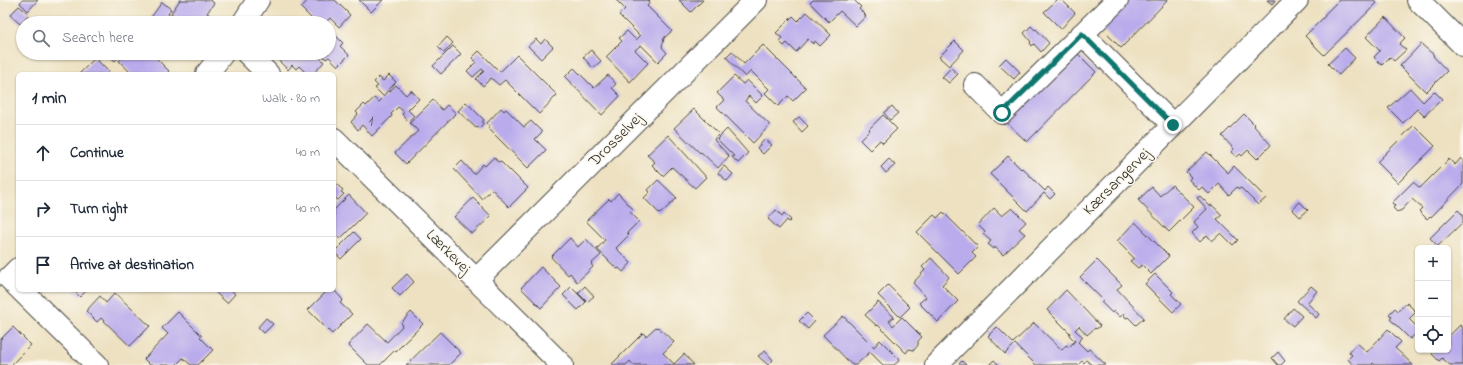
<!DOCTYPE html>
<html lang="en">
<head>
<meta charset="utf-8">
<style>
  body { margin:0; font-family:"Indie Flower",sans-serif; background:#f2f2f3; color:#1f2937 }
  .controls { position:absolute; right:12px; bottom:12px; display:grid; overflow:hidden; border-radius:6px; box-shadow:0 1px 3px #0004 }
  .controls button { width:36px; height:36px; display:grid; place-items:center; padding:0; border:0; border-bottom:1px solid #e0e1e3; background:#fff; color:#1f2937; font:20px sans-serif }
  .stop { position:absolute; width:12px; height:12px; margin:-9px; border:3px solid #0f766e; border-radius:50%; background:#fff }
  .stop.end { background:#0f766e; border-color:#fff; box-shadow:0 1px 4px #0008 }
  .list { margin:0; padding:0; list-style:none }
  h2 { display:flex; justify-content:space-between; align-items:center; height:52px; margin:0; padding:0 16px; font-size:17px }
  h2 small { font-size:13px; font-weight:400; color:#747a83 }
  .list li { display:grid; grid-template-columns:26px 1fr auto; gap:12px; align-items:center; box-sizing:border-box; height:56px; padding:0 16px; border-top:1px solid #e0e1e3 }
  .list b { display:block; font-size:15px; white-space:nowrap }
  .list em { font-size:13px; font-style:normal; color:#747a83 }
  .icon { flex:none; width:22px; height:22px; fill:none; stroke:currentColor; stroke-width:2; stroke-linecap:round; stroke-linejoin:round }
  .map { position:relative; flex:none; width:1463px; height:365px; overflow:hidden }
  .search { position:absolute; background:#fff; box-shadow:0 1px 3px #0004; left:16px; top:16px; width:320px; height:44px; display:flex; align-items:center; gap:10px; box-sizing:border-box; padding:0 14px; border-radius:22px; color:#747a83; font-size:15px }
  .panel { position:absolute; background:#fff; box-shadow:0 1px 3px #0004; left:16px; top:72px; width:320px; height:220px; border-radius:6px }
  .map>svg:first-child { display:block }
</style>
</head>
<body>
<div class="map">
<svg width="1463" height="365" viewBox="0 0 1463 365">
  <rect width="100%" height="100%" fill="#fbf7ec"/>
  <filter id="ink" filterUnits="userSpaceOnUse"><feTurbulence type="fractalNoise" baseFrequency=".025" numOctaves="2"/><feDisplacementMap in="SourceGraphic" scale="8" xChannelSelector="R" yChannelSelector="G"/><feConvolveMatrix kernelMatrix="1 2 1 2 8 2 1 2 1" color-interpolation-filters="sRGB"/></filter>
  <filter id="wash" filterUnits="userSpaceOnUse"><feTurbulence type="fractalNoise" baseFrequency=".012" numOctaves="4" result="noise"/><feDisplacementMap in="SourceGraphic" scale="16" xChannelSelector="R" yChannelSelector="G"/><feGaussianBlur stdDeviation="0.9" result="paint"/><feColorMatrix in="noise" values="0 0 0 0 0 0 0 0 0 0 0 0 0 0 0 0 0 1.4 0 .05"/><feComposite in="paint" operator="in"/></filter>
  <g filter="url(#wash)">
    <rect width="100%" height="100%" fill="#ede1c1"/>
    <g id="blocks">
      <!-- building -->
      <path fill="#b9abec" d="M22,0H38L28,11L20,3Z
        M180,0H210L214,3L207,13L211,16L206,23H185L171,13Z
        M308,0H335L350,15L339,27L330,18L325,23H316L301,8Z
        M359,0H383L371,12Z
        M616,0H648L650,2L647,6L672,31L664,38L662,47L667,53L658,62L641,45L635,50L648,63L630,82L606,57L622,41L619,38L627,31L636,40L640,36L619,15L625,9Z
        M679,0H703L691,12Z
        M813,0H854L861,7L859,9L866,16L856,26L840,11L829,22L810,3Z
        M1057,0H1062L1075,13L1061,29L1044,12Z
        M1125,0H1168L1121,48L1099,26Z
        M1267,0H1275L1272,4Z
        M1339,0H1374L1377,3L1324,55L1305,36L1325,16L1324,15Z
        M162,2L171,9L168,14L174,19L171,23H147Z
        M19,6L29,14L20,24L10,15Z
        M807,12L831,35L820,46L815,41L813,44L808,39L796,52L787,43L784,46L779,41L782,38L776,33L793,16L798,21Z
        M1385,17L1405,38L1399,44L1406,50L1394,61L1390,57L1382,65L1374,57L1380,51L1366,37Z
        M1031,26L1035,30L1036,29L1049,43L1041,52L1034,44L1032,46L1030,43L1031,42L1024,33Z
        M330,30L343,43L340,46L349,55L338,66L329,57L326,59L320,53H329V31Z
        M447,37L453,43L444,53L438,47Z
        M536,39L541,44L545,39L553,47L541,59L528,46Z
        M955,41L964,50L949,66L939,57Z
        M1421,44L1434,55L1433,56L1447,71L1426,92L1400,66Z
        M763,45L806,88L793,101L788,96L778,106L765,93L769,89L751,71L745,77L726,57L732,51L744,64Z
        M453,46L461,54L441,74L433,66Z
        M1345,48L1355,58L1339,75L1328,64Z
        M591,50L601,61L593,68L583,57Z
        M1074,50L1096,72L1027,142L1004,120Z
        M479,51L500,72L517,55L557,95L539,114L505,80L499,85L491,78L483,86L476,79L484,71L482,69L473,77L467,71L476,62L472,58Z
        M106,53H123L115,61Z
        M127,53L130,55L132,53H151L169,71L166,74H132L119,61Z
        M279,53H315L324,62L313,74H307L299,66L296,69L292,65L288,70L279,61L283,57Z
        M95,58L111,74H79Z
        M1006,58L1020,72L1014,79L999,65Z
        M574,68L594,88L608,75L616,84L612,88L620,96L602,115L565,77Z
        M951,68L958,74L949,83L942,77Z
        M389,75L396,82L383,96L375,88L378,86L374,82L379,77L383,81Z
        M734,76L743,84L747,80L763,96L756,103L749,96L745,101L770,125L753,143L717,107L724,100L717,93Z
        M396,85L406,95L411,90L419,99L408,110L414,116L408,121L402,114L404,112L398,107L391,114L392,116L372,136L362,125L358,130L351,122L358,114L356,112L364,104L366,106L374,98L379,102Z
        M1410,88L1423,102L1434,91L1442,99L1424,116L1417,109L1403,123L1388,108Z
        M433,100L442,110L447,105L456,113L406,164L395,153L418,131L410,123Z
        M466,102L484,120L482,122L484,123L479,128L477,127L476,128L458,111Z
        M892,106L898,113L890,120L884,113Z
        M501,108L504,111L506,109L524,127L531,121L542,132L535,139L546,150L528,168L488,128L490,126L487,123Z
        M694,109L719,134L714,139L715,141L729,156L718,168L701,152L700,153L674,128Z
        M1244,114L1255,125L1254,126L1271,145L1257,159L1248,150L1242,156L1240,154L1237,157L1231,152L1234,149L1222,136Z
        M883,115L897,129L883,143L880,140L870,150L860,140L870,130L869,129Z
        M799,117L808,126L802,132L793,122Z
        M1414,125L1435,146L1398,183L1377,162Z
        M727,129L748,153L738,163L732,157L734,156L717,139Z
        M668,135L706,177L695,188L672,167L663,176L652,165L655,162L647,155Z
        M765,139L772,145L763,154L757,148Z
        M1207,152L1228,173L1234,166L1266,198L1258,205L1241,188L1239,189L1237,187L1229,195L1219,184L1209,194L1202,187L1199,190L1189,180L1191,177L1186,172Z
        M1008,156L1021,169L1022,168L1045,191L1048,187L1055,194L1050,199L1044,193L1027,211L990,174Z
        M494,157L498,162L500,161L510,171V170L528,188L509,207L492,189L482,199L454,169L462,161L474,174L483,164L485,166Z
        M1461,158L1463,160V184L1431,217L1430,216L1427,219L1419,211L1422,208L1412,199L1402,210L1397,212L1393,208L1395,206L1392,203L1413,182L1420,188L1449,159L1455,165Z
        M889,159L895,165L886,173L881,167Z
        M724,166L733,174L727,181L718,173Z
        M658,180L677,198L660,214L644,198L650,192L648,190Z
        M334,182L343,190L341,192L344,194L338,200L335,198L334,200Z
        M1172,185L1194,207L1169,232L1138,200L1152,187L1160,196Z
        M618,193L633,209L630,212L639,221L627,233L629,235L616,248L631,263L623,272L619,268L617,269L597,249L605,240L586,221L609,199L611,201Z
        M349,195L366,213L340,239L334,233V210Z
        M1200,196L1210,206L1212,205L1222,215L1217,219L1238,240L1233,245L1221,233L1212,241L1207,235L1200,242L1192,233L1198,227L1194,222L1207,209L1197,198Z
        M473,198L491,216L472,234L454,217Z
        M1300,202L1308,210L1300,217L1292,209Z
        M994,208L1002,216L1012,208L1026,222L1019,229L1025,234L1003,255L995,247L994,249L988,244L991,241L983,234L985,232L978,225Z
        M776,210L782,216L784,213L791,220L789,222L787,220L779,229L768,219Z
        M1458,210L1463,215V222L1438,246L1430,238Z
        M943,212L978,247L972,253L976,257L959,274L917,232L934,215L937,218Z
        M1135,222L1169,256L1151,274L1142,265L1138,268L1130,261L1134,258L1117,241Z
        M354,232L361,239L341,259L334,252Z
        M570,238L578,247L586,239L601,255L591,264L593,267L577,282L570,273L568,275L551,257Z
        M931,258L949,277L942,285L958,301L938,322L919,303L926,297L913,283L925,270L922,267Z
        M1097,260L1122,285L1117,289L1144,318L1136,325L1128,317L1126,318L1124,315V313L1120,317L1114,311L1112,313L1101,302L1103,300L1080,277Z
        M541,267L561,287L541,308L521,288Z
        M407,274L414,282L400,296L392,288Z
        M1155,274L1173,292L1171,294L1181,304L1173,312L1145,284Z
        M888,285L910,307L900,317L878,295Z
        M585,286L594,296L587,302L578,293Z
        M1311,286L1317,291L1307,303L1319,314L1316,318L1297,301Z
        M571,287L586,302L578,310L563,295Z
        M73,290H87L80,297Z
        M213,290H231L235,294L227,303Z
        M328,290H334L343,300L340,303L352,314L332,334L308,310Z
        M1066,290L1100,326L1096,329L1095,328L1087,335L1079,326L1075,330L1083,337L1078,342L1087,351L1089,349L1106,365H1092L1086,360L1084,363L1082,361L1078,365H1036L1015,344L1005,354L988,336L997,327L1013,343L1034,323L1062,350L1066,345L1069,347L1075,341L1069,335L1070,333L1047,310Z
        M115,293L150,326L130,346L101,318L97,322L86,311L100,296L106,303Z
        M878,302L894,317L889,321L893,326L902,317L922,337L918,341V345L914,350L909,349L906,353L878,325L877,326L865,315Z
        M1407,303L1416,312L1409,319L1418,328V332L1410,339L1390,319L1392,317L1389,314L1395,308L1398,311Z
        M1293,308L1302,316L1293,326L1284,319Z
        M178,312L202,336L200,337L213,350L198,365H191L183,358L176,365H150L144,359L168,334L162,328Z
        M411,312L423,324L396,351L395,350L380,365H368L348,345L368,324L387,342L403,325L401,323Z
        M807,313L815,321L808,329L799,321Z
        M843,316L874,347L880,340L900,360L894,365H883L870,352L856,365H852L823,335Z
        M266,318L273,324L264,333L258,327Z
        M1460,325L1463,328V365H1450L1442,358L1439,361L1432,354L1436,350H1448V337Z
        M13,327L31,345L11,365H0V340Z
        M656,327L657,328L658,327L674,342L663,353L674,364L684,354L694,365H633L630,361L626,365H611L643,333L646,336Z
        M1388,329L1401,342L1395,348L1413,365H1375L1373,363L1372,365H1353L1348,359L1352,355L1349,352L1357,343L1367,352Z
        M440,332L461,353L449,365H406Z
        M765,351L773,360L768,365L758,356Z
        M1278,352L1285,361L1281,365H1278L1272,358Z
        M994,360L999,365H989Z
        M962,361L966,365H958Z"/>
    </g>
  </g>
  <g filter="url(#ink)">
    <use href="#blocks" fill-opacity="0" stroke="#484642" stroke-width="1"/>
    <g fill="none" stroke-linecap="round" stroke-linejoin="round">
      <defs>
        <path id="minor" d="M1418,0L1463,45
          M243,23L258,0
          M1082,34L1173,125
          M247,53L268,74
          M207,74L223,53
          M975,85L1002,113L1117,0
          M334,139L562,365
          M18,269L9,278L18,287
          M476,280L756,0
          M21,290L97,365
          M936,365L1297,0"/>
      </defs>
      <!-- minor casing -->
      <use href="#minor" stroke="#484642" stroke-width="24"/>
      <!-- minor -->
      <use href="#minor" stroke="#fff" stroke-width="22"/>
    </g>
  </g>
  <g fill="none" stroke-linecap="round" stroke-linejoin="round" filter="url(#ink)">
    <!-- route -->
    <path stroke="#0f766e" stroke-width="5" d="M1002,113L1082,34L1173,125"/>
  </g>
  <g text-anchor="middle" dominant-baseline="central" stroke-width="3" stroke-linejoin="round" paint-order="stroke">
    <!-- number labels -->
    <g font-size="14" fill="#4e4b5b">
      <text x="371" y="121">1</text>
    </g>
    <!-- street labels -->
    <g font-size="16" fill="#2b2b2b" stroke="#fbf7ec">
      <text transform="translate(616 140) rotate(-45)">Drosselvej</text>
      <text transform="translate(1117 182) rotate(-45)">Kærsangervej</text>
      <text transform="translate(448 252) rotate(45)">Lærkevej</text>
    </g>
  </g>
</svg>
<div class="controls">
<button>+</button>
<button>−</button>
<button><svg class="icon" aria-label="locate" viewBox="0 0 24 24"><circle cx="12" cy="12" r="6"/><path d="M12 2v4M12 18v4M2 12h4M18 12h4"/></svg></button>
</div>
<div class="stop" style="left:1002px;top:113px"></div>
<div class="stop end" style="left:1173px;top:125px"></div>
<div class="search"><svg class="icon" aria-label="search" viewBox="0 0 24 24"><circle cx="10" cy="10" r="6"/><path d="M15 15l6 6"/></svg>Search here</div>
<section class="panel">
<h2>1 min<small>Walk · 80 m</small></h2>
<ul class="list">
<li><svg class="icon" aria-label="ahead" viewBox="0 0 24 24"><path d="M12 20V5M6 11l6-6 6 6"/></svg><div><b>Continue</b></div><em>40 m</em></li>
<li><svg class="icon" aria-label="right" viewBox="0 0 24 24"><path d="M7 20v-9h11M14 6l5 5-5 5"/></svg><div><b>Turn right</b></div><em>40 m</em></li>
<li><svg class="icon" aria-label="arrive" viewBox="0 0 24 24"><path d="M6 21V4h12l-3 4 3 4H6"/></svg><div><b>Arrive at destination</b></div></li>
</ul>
</section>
</div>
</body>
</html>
